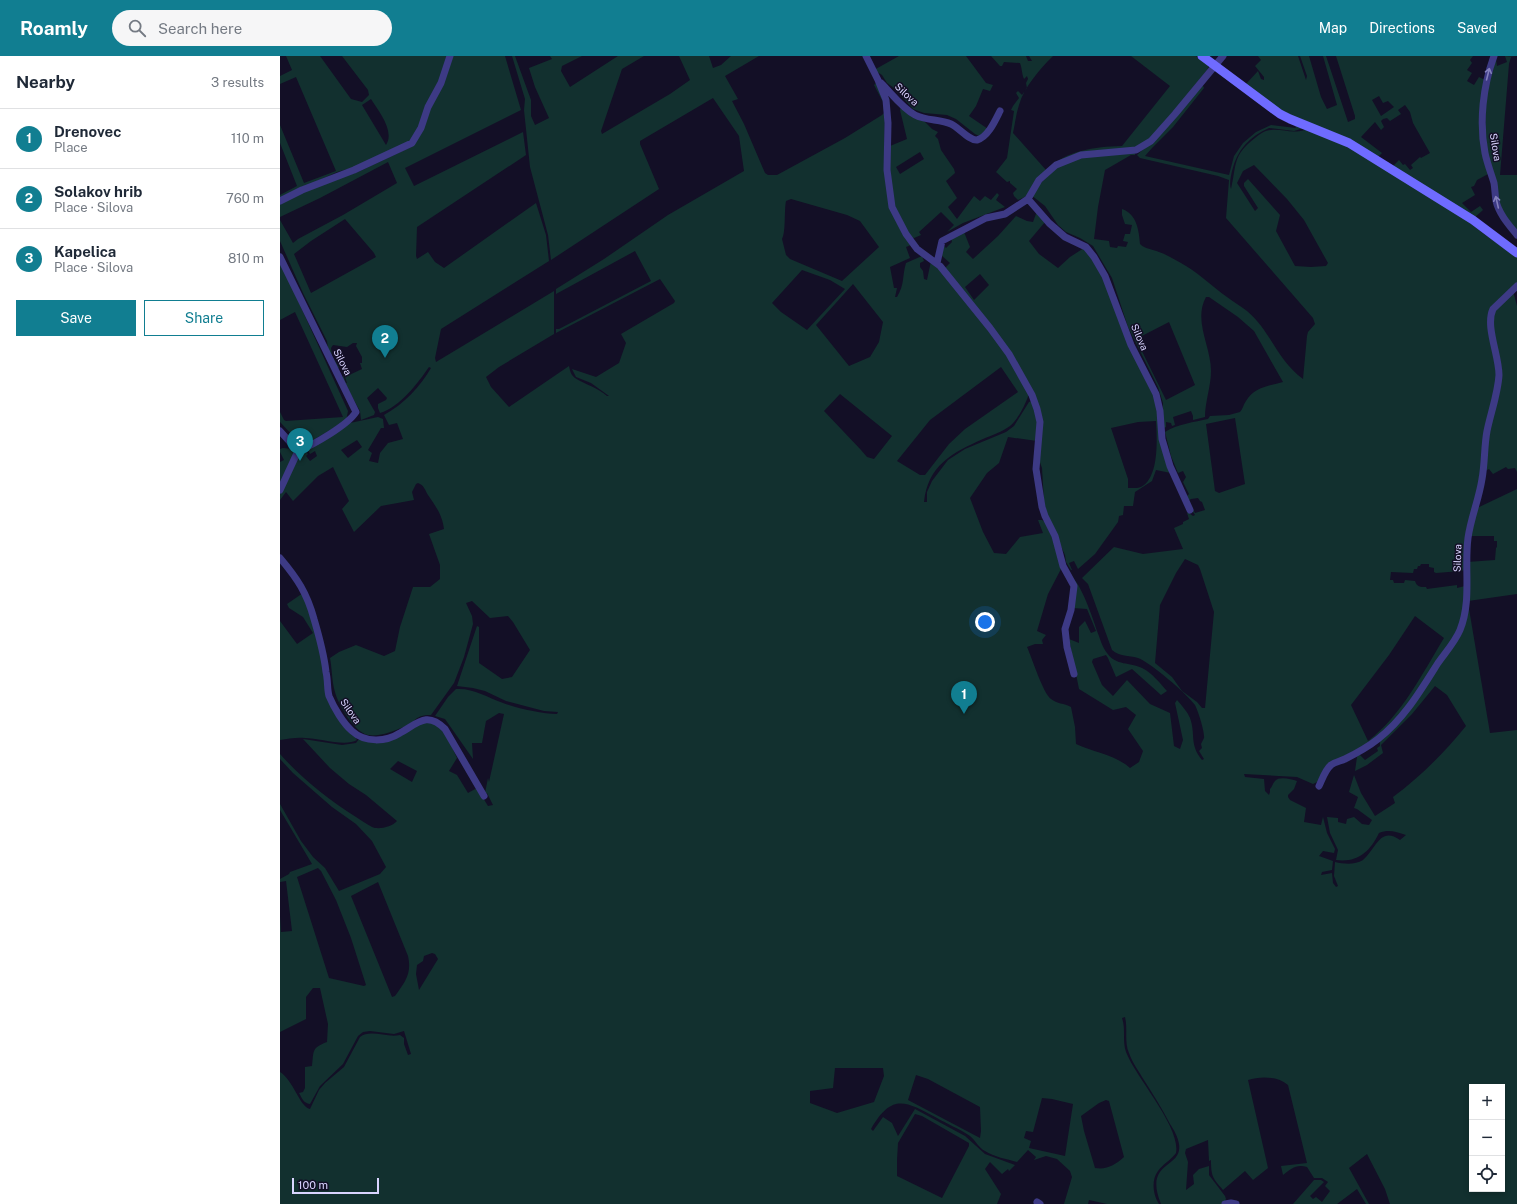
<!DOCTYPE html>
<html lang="en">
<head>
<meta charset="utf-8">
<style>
  body { margin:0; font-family:"Public Sans",sans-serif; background:#f6f6f7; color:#1f2937 }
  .controls { position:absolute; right:12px; bottom:12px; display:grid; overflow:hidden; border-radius:0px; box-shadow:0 2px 6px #0003 }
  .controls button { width:36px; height:36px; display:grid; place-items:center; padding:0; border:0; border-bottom:1px solid #e0e1e3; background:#fff; color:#1f2937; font:20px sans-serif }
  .scale { position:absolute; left:12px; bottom:10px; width:87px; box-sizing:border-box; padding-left:4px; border:2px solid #d9d4ff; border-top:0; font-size:11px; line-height:14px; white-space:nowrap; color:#d9d4ff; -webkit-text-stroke:3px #130f26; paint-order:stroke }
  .you { position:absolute; left:705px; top:566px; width:14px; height:14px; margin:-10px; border:3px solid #fff; border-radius:50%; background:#1a73e8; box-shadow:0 0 0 6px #1a73e833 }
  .badge { display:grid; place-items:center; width:26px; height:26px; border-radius:50%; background:#117e91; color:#fff; font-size:13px; font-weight:700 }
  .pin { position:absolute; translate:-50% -33px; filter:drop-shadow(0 1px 2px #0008) }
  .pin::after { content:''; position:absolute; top:21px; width:14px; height:12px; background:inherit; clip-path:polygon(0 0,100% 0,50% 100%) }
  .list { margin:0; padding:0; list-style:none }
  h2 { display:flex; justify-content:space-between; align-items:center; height:52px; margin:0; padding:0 16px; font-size:17px }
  h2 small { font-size:13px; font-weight:400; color:#747a83 }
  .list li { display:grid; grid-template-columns:26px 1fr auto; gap:12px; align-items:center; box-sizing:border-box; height:60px; padding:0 16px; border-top:1px solid #e0e1e3 }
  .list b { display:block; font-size:15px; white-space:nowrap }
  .list p { margin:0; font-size:13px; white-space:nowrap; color:#747a83 }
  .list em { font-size:13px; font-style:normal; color:#747a83 }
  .actions { display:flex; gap:8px; padding:12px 16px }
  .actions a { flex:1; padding:9px 0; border:1px solid #117e91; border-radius:0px; text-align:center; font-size:14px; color:#117e91 }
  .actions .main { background:#117e91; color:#fff }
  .icon { flex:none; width:22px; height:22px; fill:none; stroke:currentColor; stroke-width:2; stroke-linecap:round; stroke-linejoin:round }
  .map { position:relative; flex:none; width:1237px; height:1148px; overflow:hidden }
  header { display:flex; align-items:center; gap:24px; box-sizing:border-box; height:56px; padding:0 20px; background:#117e91; color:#fff }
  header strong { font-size:19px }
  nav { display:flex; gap:22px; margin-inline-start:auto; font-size:14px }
  .search { width:280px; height:36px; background:#f6f6f7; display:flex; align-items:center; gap:10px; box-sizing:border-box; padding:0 14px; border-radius:22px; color:#747a83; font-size:15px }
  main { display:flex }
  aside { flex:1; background:#fff }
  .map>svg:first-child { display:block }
</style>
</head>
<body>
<header>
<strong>Roamly</strong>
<div class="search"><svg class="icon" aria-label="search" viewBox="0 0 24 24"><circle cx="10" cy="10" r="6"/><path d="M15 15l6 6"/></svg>Search here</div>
<nav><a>Map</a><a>Directions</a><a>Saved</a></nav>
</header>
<main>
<aside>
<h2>Nearby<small>3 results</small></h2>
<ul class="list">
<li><span class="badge">1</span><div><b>Drenovec</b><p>Place</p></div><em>110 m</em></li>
<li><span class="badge">2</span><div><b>Solakov hrib</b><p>Place · Silova</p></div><em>760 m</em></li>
<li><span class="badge">3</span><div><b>Kapelica</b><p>Place · Silova</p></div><em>810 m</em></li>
</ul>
<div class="actions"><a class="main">Save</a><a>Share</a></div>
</aside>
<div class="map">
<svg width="1237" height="1148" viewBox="0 0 1237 1148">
  <rect width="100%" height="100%" fill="#130f26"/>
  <!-- green -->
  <path fill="#12302f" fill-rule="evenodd" d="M6,0H40L71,43L82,46L89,39L88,34L62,0H169L134,83L75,111L57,116L0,142V139L17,130L0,87V69L24,127L56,115L16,21L0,28V20L12,14ZM91,43C99,56 115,75 106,89L82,49Z
    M173,0H225L241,54L125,112L134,130L243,76L246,99L137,171L136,200L137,203L148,196L155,206L164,212L256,147L266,179L269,205L161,273L155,302L156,306L274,235V278L219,311L206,321L211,331L229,351L289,310C290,315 291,319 295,322C306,329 317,331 327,340H329L311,327L296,321L292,313L316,321L339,307L346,287L341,278L394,247L395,245L380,223L276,277V273H279L371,225L355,195L276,238V233L324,203L388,159L464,115L459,80L433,42L360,85V88L379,133L271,204L268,179L250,111L244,54L245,43L232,0H235L251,44V60L255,69L269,62L255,31L249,12L272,3L270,0H302L282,10L281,15L290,31L338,0H364L342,13L321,75L322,78L390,38L410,24L399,0H429L433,12L441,9L451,0H479L445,20L458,43L452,45L464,68L485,117L488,119H497L565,82L602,59L604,57L603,46L594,29L597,26L602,38L605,57L604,99L610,151L621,173L631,189L626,191L630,202L610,211L614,232H617L615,241H617C625,228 622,220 626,207L642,200L644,205L640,207V211L643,215L644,223L647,224L651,205L656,208L718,286L738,317L749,338C745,349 739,362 730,370C722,376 712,379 703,383C672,397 648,409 644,446H647V436L652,425L668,404L685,393L726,376L734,370L749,346L752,345C758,359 760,371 757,385L728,381L719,407L707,417L690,442L703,476L714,497L726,498L740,481L763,477L758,464H762L765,466L777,491L781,513L768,538L757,575L766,579L762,584L763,588H755L747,591C752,602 763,637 771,643C777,648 784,647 791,651L795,671L796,688C813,696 836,699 850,712L859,706L863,695L848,673L856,659L846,651L833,654L799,633L789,583L799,587V571L805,565L811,577L816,575L807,553L793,552L795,532L792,523L793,522C802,531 813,562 817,575C820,582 822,591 827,597C836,610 850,606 862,612C872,617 880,627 887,635L881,639L852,613L836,621L828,602L826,599L813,603L812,606L822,629L833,640L847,624L870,648L890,657L894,690L900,693L903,684L895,647L897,644C902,650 907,655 910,662C916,679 909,688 922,704L924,703L919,695L922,692L921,688C922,686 923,684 924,682C925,676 918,655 915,649C907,638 870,606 858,602C848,599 840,601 832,594L808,528L802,522L834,491L863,498L903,493L894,472L903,468V466L909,463L907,457H909L913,460L915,459L910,451H912L915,457L925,454L922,446L920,445L918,442L911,443L908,445L906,441L909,438L903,426L906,421L903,415L898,417L891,400L885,376C897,368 915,366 928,363L930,360L949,359L960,356C963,353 963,349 966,345C974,331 989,330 1003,326L974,275L958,261L929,241H926C913,265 931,290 931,315C931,330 925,346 925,361L913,364V360L911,355L893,361L895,369L892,370L891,367L886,366V371L884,372L882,364L883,347L878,331L848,271L832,222L823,207L813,190L800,182L786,176L778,169L765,150L751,139C771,106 790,100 827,97C836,96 847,93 855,97V99H851L825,114L818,151L814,183L829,185L830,191L837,192L838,190L846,191L848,186L843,185L845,178H850L852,169L845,168L842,159V153C857,158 859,175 860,188C865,193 872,193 879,196C888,199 897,205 906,210C921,219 933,231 947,241C953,246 961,250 967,255C990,274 997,304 1023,323L1027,280L1028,276L1035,268L1033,262L946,162L949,124L938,120L860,102L857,99L881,77L931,15L934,13L1001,61L1070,91L1168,150L1204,178L1237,201V228L1223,239L1210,256L1209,265L1212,287L1217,312L1216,329L1204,379L1201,421L1189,465L1184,514L1181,515L1156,517L1154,516V512L1149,511V508H1141L1140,510H1138L1137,513H1134L1133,517L1111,516L1110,524H1113L1114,527H1124L1125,524L1135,525C1137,531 1140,531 1146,531L1147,533L1177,529V532L1185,530L1184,557L1176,577L1132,645L1120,661L1097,683L1068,701L1047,710L1037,726L1033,728L1017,721L964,718L965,721L984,723L985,735L989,739L990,736V733C992,731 993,727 995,725C999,720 1011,723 1017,725L1014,733L1008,739V741L1010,744L1026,752L1024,766L1041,769L1043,761L1047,777L1055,793L1054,797L1043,795L1039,800L1053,805L1052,814L1042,816L1041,819L1052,817L1053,827L1056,831L1058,830L1054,820L1055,806C1064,808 1075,809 1083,804C1096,793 1100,770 1120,784L1126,779C1116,776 1109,773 1099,777C1090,796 1077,807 1056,804L1058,794L1050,777L1047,761L1058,762V766L1066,768L1067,763L1074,761L1082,768L1089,769L1092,764L1077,753L1074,752L1078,741L1069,736L1074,719L1081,737L1095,760L1115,747L1113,741C1141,720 1164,697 1186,670L1167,639L1155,630L1132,658L1101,689L1103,697L1087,709L1075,715L1077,701L1079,698L1085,704L1098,695L1097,692L1100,690V685L1122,662L1135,646L1160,606L1174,587L1181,573L1188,547L1210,677L1237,674V1148H1110L1105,1133L1087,1098L1069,1112L1089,1148H1086L1077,1133L1057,1148H1013L1034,1124H1041L1044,1126L1030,1140L1033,1143L1036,1141L1042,1146L1050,1135L1045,1130L1048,1126L1042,1122H1034L1027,1111C1016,1108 1011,1113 1003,1119L1001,1110L1027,1107L1008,1029C998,1020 980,1020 968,1024L988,1112L973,1124L965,1115L943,1134C933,1122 931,1121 931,1104L929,1105L928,1084L906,1093L905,1097L908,1106L906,1134L914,1128L913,1119L919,1113L929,1110V1119L945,1140L946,1143L943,1148H881C863,1104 903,1113 899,1088C898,1081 894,1074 890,1068C882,1052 872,1037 862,1021C858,1014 852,1006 849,997C844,986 848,973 845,961L842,962C846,973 842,985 846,996C856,1022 901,1071 896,1097C891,1104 883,1108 878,1115C871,1124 873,1139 879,1148H827L809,1144L808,1148H784L792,1121L790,1115L777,1103L766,1100L754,1104L756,1101L748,1094L737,1106C727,1103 714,1101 705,1095C699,1092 695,1084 690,1080C680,1073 667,1068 657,1062C625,1045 612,1037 591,1073L593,1075L603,1061L612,1067L618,1080L635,1053L685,1080L705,1098L735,1109L729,1115L728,1113L722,1118L710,1106L705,1113L721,1138L717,1148H0V1016C14,1025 19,1050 30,1053L39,1034L45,1027L64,1011L80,981C90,973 107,982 120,979L124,982V988L128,999L131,998L124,975L114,978L90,975L83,976L78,980L63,1008L40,1030L30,1048C23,1047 22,1042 19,1037L23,1036L25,1032V1011L32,1010C34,995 31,992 47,986L48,968L40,932H33L26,941V963L0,976V860L1,876L12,875L6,825L0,826V823L9,818L10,816L32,808L0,754V748L21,785L33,801L45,812L59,835L100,818L106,811L92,785L76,768L52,751L13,717L0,703V698C22,723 48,743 76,761C81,764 86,768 92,771C98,774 112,771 117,765L86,739L69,728L50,712L23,683L62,689L76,687L79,683C90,686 99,687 110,683C125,678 143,655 159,669C168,677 172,692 177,702L169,715L177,719L188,737L197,732L208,750L213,749L207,737H205L208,722L209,726L224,658L219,657L206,665L202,687H192L193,703L165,663L155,660L168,641L176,633C194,632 206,641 223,647C237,652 262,658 277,658L278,656L264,655L226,645L205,635L193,632L177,630L197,570L199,571V607L222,623L232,621L250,594L233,566L228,560L210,562L192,545L186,547L192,560L193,568L184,601L174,627L151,659C133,659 136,667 124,671C113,675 100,681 88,679C74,676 58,648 55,636C52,627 52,612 50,602L59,596L76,589L104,600L115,595L120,571L133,531H150L160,523V509L149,478L164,473C162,458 156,451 148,439C145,434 144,429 138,427L136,428L132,436L134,444L101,450L74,476L62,453L69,445L53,411L38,420L13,445L6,436L0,444V435L20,397L24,394L28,398L26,400L30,405L37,400L35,395L30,398L27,392L70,367L98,361L103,363L104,372H101L88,394L92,397L89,405L98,407L100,397L108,387L123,383L117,367L109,369L104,359C124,348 140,331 151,312L149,311C138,327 120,351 100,357L98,352V348L106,344L107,342L98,332L87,342L95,356L94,359L81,364L80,355L63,324V319L66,327H67L65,321L82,313L80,307H82V301L76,290L77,287H73L67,291L53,289L51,292L52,300L59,311L57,314L49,299L47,285L23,237L0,185V164L13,187L18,183L63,159L117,127L108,106L40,142L0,161V147L36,130L78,116L131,91L140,79L148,57L164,26ZM935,15L992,57L1015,70L1016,72L991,69L976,76L963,87L954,100L949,119L865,100L872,92L893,71L924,32L922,28ZM989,72L1014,75L1024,72L1025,74C1011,78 1004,73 991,74C985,74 980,78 975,82C952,100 957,108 951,133C949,128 951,120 952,115C957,94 969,81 989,72ZM974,109L1007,143L1024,164L1048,207L1046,210L1031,211L1015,210L996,175L1000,159L968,123L964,127V130L978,152L975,155L957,127L963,115ZM511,143L567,159L580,165L599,191L562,225L510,203L506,199L502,183C506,176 504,155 506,145ZM65,163L94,197L96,201L31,237L14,198L31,185ZM522,214L550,224L565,233L527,274L501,256L492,247ZM573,228L603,266L599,286L590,301L569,310L536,269ZM889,266L915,329L886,344L856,283ZM721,311L738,336L685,373L669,388L645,419H640L617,405L650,364ZM560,338L612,380L594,403L587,401L581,394L544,355ZM955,362L965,428L939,437L935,435L926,368ZM77,384L82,391L68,402L61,394ZM905,503L918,509L920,513L934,556L925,652H922L917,646L902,635L892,621L875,607L880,549L896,517ZM1135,560L1164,582C1142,618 1122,659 1088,685L1071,649L1109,599ZM118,705L137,715L132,726L110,713ZM38,812L41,815L56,844L71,882L86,929L84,930L49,922L17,821ZM98,826L128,900C132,918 125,926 115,940L112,941L71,840ZM152,897L155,898L158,903L139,934L136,918L137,909L143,905L144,900ZM555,1012H603L604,1020L594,1046L557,1057L530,1047V1035L553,1032ZM636,1019L648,1023L700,1051L701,1075L700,1082L628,1044ZM1192,1031H1222V1133H1192ZM762,1042L772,1043L793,1048L785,1100L749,1092L751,1085L744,1082L746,1075L753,1076ZM826,1044L829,1045L844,1101C835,1109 827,1114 815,1112L804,1075L801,1060L819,1047ZM635,1058L642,1060L689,1087V1090L662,1142L617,1120V1104L618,1087Z
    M619,0H686L706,27L713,29L710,35L703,33L696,50L689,60L708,73L699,80L695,78L676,63L667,59L644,57L633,53L614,32L607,27L602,19L594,14Z
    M711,0H746L748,5H752L749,0H773C760,13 744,31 739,49C736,58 735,68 733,77L766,114C787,94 814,91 842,90L890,30L851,0H916L929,10L927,14L873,81L855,92L786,103L747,140L738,144L734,140L733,137L737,133L730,127V125L727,126L716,116L727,102L734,55L731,54L733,50L739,42L736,37L738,35L742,39L747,32L746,27L748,23L747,20L744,23C742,19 742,12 740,7L724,6L722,10H720Z
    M978,0H1018L1026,24L1027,20L1020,0H1029L1041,41L1047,53L1057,49L1043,0H1046L1068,66L1075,63V60L1056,0H1193L1190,4L1192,7L1187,14L1192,17L1187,25L1194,29L1199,21L1205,24L1202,58L1210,117L1197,124L1194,130L1191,131L1195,139L1182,147L1191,156L1200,150L1203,154L1194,162L1113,110L1119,104L1123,109L1125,108L1130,114L1133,112L1131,109L1140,101L1141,102L1150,97L1133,67L1130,56L1125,49L1118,54L1121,58L1110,65L1107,62L1103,63L1101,65L1104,71L1101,74L1095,66L1081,81L1102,97L1098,101L1002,55L965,29L978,15L981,23L984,24V21L975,10L981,4ZM1099,40L1103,47L1108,45L1114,51L1101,60L1092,44Z
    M1225,0L1237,1H1231L1229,8L1220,119H1237V177L1219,151L1205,91L1206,36L1216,3L1217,10L1227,6Z
    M621,49L644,65L652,73L658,76L655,80L658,83L661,94L674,113L675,117L666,125L677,142L668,151L677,163L694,140L700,145L705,140L711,144L717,137L719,139L716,144L725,151L683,167L667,176L674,169L661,156L639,176L641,179L634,182L629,181L615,156L608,99L610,90L627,83L620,54ZM640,96L644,103L620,118L616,111Z
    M757,155L765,166L749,185L759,198L778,212L790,201L804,192L817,208L874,337L891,417L876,414L872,425L855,436L853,450H844L843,459L839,460L838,466L815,498L798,513L794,505L789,507L792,514H791L786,506L785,499L767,460L764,445L762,412L758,401L761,381L751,333L665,212L670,207L661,199L664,190L666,192L672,186L671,182L684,176L690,191L686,196L693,203L718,180L736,160L747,165L753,166ZM700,218L709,229L694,244L685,231ZM876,365C877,382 879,417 864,429C860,433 854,432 848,432V423L831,372L858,366Z
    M0,205L68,355L66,365L19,392L18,389L27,380L23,376L13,380L0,366V356L4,364L6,365L63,361L15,256L0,264Z
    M1233,235L1237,250V416L1235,412L1228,413L1226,411L1213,418L1209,413L1205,415L1207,380L1218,334L1212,269L1214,254Z
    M3,392L12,393L16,397L0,429V406L4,404L0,396V393Z
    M1237,433V538L1188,545L1187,506L1215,504L1216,492L1217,491V485H1214V480H1189L1195,453Z
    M23,537L39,587L47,638L77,684C65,691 39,682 25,682C16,681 8,683 0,684V565L17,588L33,577L23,561L9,552L7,548Z"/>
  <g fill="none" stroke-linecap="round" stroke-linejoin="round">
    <!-- street -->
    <path stroke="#3d3a85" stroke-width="7" d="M586,0L598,24L606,44L608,67L607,114L612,151L626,178L637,193L660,210L710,272L729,298L752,339L757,353L760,366L756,413L762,451L765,460L775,480L783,510L794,530L791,554L785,573L787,591L794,618
      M1214,0C1203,30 1199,66 1205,97C1207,107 1211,117 1214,127C1215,133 1215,139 1216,145C1219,158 1229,169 1237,179
      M601,27C612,38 622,52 635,59C646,65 660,63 671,68C678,71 690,85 697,84C708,81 715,65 720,55
      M748,143L769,167L785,181L806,191L814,201L825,220L851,289L876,338L880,355L882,383L890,410L910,454
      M0,145L22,134L74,114L132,87L141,72L148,51L161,27L170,0
      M0,201L76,356C68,369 33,389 18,395L0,375
      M657,207L662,185L706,162L725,158L748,143L759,124L776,109L801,99L856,94L871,85L895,58L943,0
      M0,434L18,395
      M0,502C17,522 27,537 34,563C39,580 44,598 46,616C48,624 47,633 49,640C54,652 63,667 72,675C85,687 106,686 120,677C138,667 147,655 165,673L204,740
      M1039,730C1042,724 1045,714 1051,709C1055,706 1061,705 1065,703C1077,697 1088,691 1098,683C1124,663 1141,634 1158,607C1165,597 1175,586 1180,574C1192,544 1184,513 1188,482C1191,461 1199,443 1202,423C1205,407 1204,391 1207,375C1211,356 1218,337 1219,319C1219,299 1205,270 1213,253L1237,230
      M757,1146L760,1148
      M945,1148L951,1147L956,1148"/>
    <!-- secondary -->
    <path stroke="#6f6bff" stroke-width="9" d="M922,0L1000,58L1010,63L1069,87L1193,164L1237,197"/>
  </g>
  <!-- one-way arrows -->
  <defs><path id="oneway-shaft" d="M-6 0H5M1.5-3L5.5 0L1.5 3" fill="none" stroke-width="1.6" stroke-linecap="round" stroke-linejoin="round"/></defs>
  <g stroke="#837fbc">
    <use href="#oneway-shaft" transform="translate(1208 18) rotate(-76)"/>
    <use href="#oneway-shaft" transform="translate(1217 146) rotate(-103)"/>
  </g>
  <g text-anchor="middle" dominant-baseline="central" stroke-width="3" stroke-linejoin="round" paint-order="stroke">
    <!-- street labels -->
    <g font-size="10" fill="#d9d4ff" stroke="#130f26">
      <text transform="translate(627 38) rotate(43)">Silova</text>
      <text transform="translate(1216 91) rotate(81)">Silova</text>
      <text transform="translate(860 281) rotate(67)">Silova</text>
      <text transform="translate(63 306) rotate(63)">Silova</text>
      <text transform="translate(1177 502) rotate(-88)">Silova</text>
      <text transform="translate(71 655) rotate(55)">Silova</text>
    </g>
  </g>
</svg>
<div class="controls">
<button>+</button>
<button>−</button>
<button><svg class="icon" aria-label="locate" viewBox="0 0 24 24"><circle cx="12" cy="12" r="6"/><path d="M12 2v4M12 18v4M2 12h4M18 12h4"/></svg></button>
</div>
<div class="scale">100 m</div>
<div class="you"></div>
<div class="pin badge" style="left:684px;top:658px">1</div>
<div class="pin badge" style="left:105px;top:302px">2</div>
<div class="pin badge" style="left:20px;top:405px">3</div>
</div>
</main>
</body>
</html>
